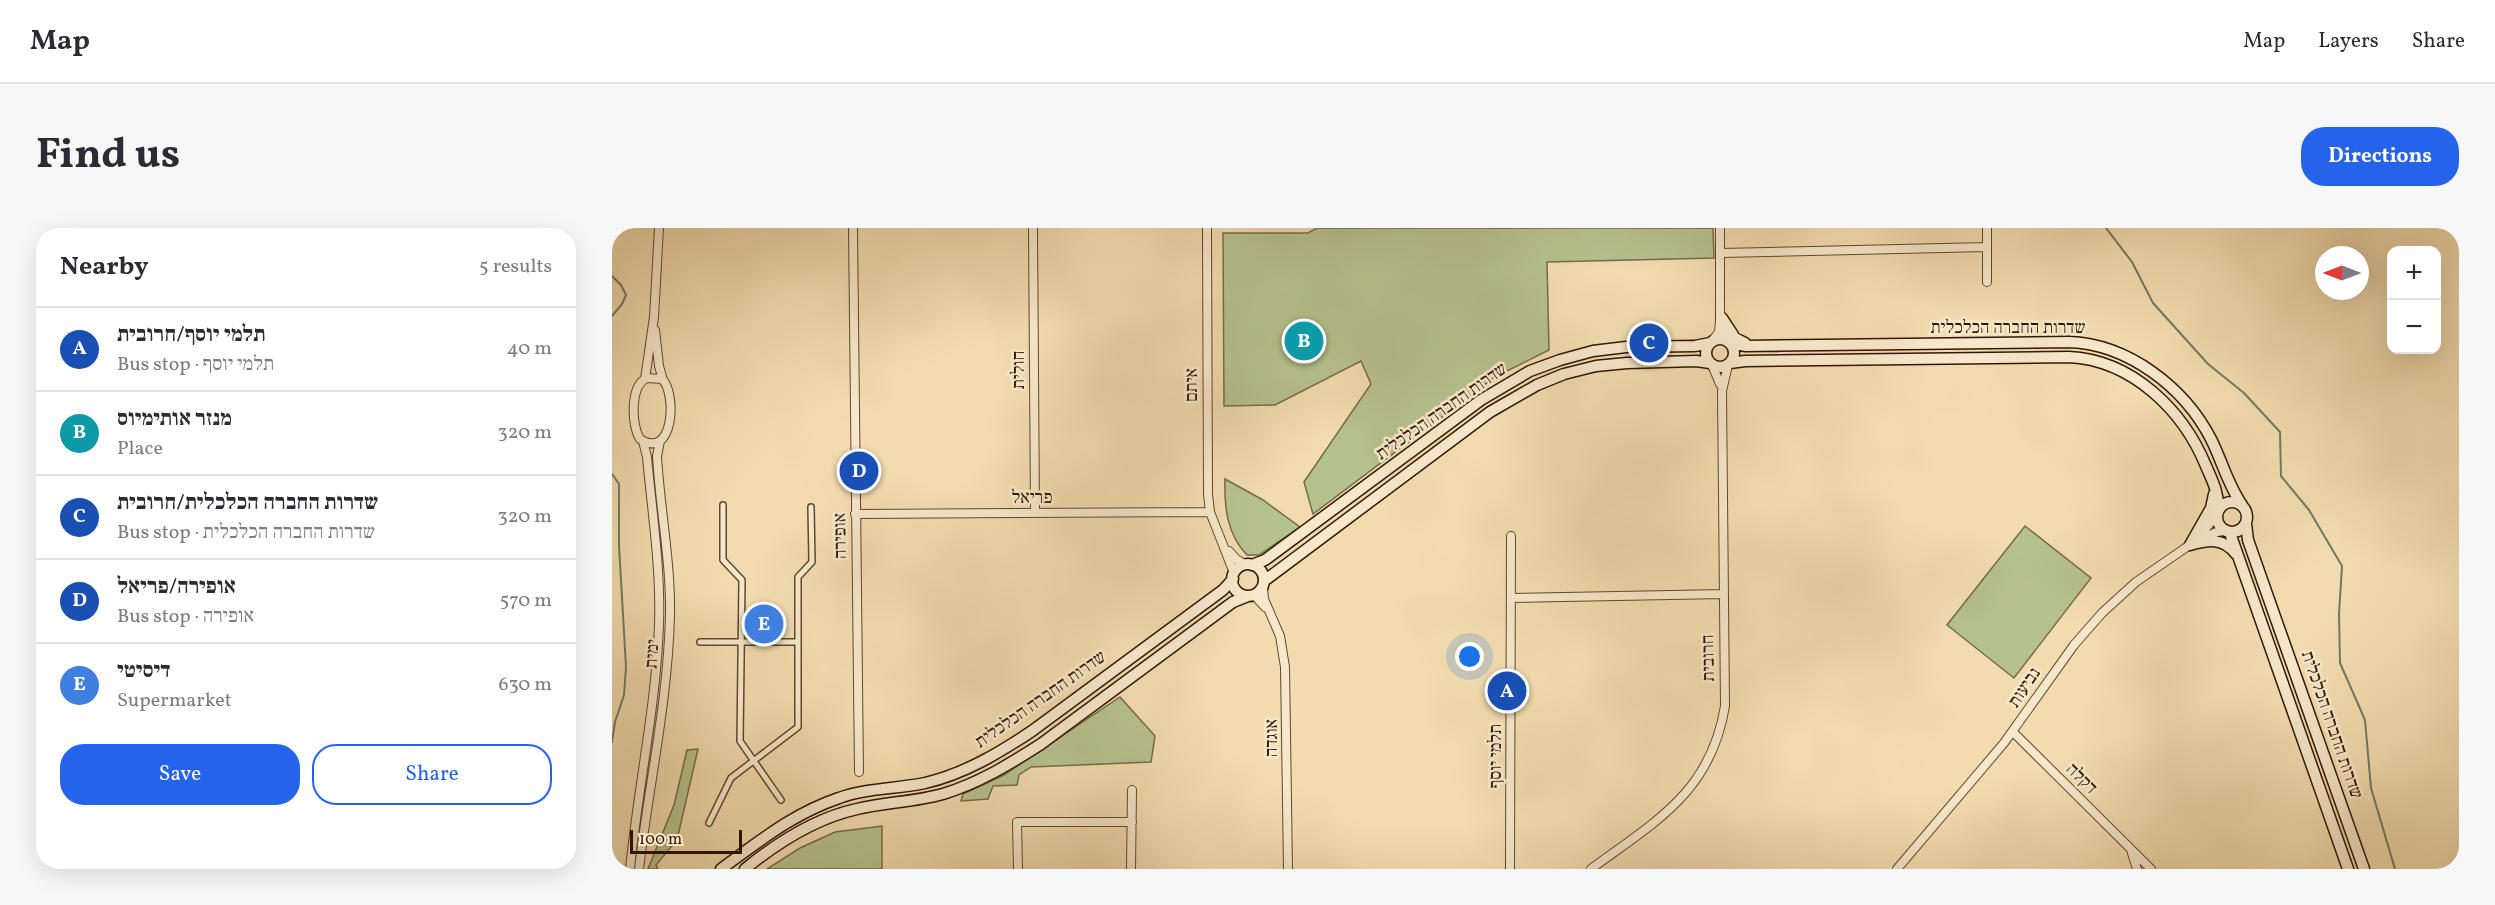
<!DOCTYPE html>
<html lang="en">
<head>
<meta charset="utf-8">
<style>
  body { margin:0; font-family:Vollkorn,"Frank Ruhl Libre",serif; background:#f7f7f7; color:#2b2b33 }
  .controls { position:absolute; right:18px; top:18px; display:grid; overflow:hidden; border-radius:12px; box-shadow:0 6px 24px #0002 }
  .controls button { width:54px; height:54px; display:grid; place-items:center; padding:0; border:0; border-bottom:2px solid #e1e1e2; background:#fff; color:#2b2b33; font:30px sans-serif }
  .compass { position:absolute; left:1703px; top:18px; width:54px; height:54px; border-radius:50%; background:#fff; box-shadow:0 6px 24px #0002; rotate:270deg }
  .scale { position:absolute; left:18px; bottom:15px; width:112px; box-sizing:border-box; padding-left:6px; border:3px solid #311701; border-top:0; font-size:16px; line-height:21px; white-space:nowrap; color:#311701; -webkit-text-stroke:4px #f7e8cb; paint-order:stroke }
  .you { position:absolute; left:858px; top:429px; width:21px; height:21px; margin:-15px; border:4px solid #fff; border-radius:50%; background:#1a73e8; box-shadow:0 0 0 9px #1a73e833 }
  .badge { display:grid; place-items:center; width:39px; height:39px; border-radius:50%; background:#2563eb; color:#fff; font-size:20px; font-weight:700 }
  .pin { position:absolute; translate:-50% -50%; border:3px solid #fff; box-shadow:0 2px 6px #0006 }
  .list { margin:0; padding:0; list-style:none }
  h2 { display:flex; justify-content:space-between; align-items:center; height:78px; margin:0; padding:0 24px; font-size:26px }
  h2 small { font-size:20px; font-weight:400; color:#7c7c81 }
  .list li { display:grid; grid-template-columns:39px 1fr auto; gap:18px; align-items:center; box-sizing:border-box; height:84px; padding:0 24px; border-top:2px solid #e1e1e2 }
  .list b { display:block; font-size:22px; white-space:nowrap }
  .list p { margin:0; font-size:20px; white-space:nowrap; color:#7c7c81 }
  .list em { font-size:20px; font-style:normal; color:#7c7c81 }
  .actions { display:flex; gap:12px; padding:18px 24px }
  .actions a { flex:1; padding:14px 0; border:2px solid #2563eb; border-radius:24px; text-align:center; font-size:21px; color:#2563eb }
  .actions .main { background:#2563eb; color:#fff }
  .map { position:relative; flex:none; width:1847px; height:641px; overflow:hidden; border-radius:24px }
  header { display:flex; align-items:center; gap:36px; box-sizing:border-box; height:84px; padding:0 30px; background:#fff; border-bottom:2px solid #e1e1e2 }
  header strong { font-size:28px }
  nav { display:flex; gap:33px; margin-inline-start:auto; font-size:21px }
  .intro { display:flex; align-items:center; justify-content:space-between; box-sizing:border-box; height:144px; padding:0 36px }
  h1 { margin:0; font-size:42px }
  .button { padding:15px 27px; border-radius:24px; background:#2563eb; color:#fff; font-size:21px; font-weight:700 }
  main { display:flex; gap:36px; padding:0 36px }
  aside { flex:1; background:#fff; border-radius:24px; box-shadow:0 6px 24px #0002 }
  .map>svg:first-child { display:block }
</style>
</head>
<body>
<header>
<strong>Map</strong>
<nav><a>Map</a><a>Layers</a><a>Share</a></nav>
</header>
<div class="intro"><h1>Find us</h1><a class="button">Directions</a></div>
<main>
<aside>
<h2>Nearby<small>5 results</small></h2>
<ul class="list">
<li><span class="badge" style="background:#1a4fb4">A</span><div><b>תלמי יוסף/חרובית</b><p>Bus stop · תלמי יוסף</p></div><em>40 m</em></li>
<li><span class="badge" style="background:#0f9aa8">B</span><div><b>מנזר אותימיוס</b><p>Place</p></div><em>320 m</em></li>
<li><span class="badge" style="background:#1a4fb4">C</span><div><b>שדרות החברה הכלכלית/חרובית</b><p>Bus stop · שדרות החברה הכלכלית</p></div><em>320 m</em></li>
<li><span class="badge" style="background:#1a4fb4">D</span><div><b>אופירה/פריאל</b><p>Bus stop · אופירה</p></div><em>570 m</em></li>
<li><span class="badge" style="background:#3f7fe0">E</span><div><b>דיסיטי</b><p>Supermarket</p></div><em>630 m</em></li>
</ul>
<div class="actions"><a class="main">Save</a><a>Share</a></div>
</aside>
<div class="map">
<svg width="1847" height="641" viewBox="0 0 1847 641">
  <rect width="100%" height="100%" fill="#f2dcaf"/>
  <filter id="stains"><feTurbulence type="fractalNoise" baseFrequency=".00333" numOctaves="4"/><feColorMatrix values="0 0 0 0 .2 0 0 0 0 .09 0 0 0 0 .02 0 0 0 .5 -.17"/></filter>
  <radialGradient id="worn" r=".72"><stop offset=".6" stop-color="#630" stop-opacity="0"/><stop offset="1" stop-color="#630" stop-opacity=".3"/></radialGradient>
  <!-- green -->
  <path fill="#b6c28e" stroke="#746c48" stroke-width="1.5" d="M705,0H1101L1102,30L935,34L937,122L883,149L701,286L692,254L759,156L749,133L663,177L612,178L611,5H696Z
    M613,251L651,272L688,299L647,327H635C615,307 612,278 613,251Z
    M1413,298L1479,350L1402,450L1335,397Z
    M508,469L543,508L539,534L419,539L407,547L405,557L381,558L376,571L349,573L351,566L392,547Z
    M86,521L65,612L44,637L46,641H36L62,577L75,522Z
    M270,598V641H155L188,620L223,604Z"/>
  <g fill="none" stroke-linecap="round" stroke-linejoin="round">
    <!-- stream -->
    <path stroke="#717a66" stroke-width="2" d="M1494,0L1520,34L1541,75L1596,136L1632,165L1668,204L1669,248L1697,282L1730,338L1727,386L1728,435L1753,492L1759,560L1783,641
      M0,48L9,57L14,67L10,76L0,88
      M0,246L7,256V317L14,439L12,467L3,494L0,514"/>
    <defs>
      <path id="pedestrian" d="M111,277V332L130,352L128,513L169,572
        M88,414H186
        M97,595L119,550L186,499V349L200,334L199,279"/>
      <path id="minor" d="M241,0L247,544
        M421,0L423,285
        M595,0L596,266L598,284L622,345
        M1375,0V54
        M1109,25L1375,19
        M1111,94L1116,113
        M43,102L47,138L51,152
        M1100,113L1107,104L1108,93V0
        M1100,137L1108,156
        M35,150L50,151C65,165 62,233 28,211C19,197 18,157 35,150Z
        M33,151L42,89L47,0
        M243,286L598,284
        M1585,311L1605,287
        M617,323L624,331L634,337
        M651,359L652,371L668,408L673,439L676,641
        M642,367L653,379
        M899,370L1112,366
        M1401,504L1539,641
        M1520,625L1525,641
        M18,641C26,559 44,479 47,397C49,341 40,284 35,229L31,213
        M27,641C37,556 56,473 58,387C59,334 48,281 45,228L48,213
        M406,641L405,594H520
        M519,641L520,562
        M898,641L899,308
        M979,641C1044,593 1099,564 1113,478L1110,163L1116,137
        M1285,641L1392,515L1462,417L1490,385L1524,354L1582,314L1605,304L1612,303"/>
      <path id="secondary" d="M1110,90L1123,110L1133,115
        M1094 125a14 14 0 1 1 28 0a14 14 0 1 1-28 0Z
        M1118,115L1134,118L1457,114C1516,116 1572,159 1599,211C1610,233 1616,257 1630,277
        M1118,135L1133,133L1457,129C1520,132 1571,182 1594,238C1600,252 1607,265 1606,281
        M1605 289a15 15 0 1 1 30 0a15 15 0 1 1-30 0Z
        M1634,296L1636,312L1752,641
        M1618,305L1736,641
        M1578,317L1599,280L1602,266
        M1578,317C1596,312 1611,309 1624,326
        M620 352a16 16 0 1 1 32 0a16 16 0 1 1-32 0Z
        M640,337L653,332L869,172L918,143L948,132L981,123L1014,119L1083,118L1098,115
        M652,353L878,184L925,157L952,146L984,138L1015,135L1084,133L1098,135
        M109,641C148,613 180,586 227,570C254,560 284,561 313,555C352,546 387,525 420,503L611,362L621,351
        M133,641C166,614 204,590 245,581C274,574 303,574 331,566C367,555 398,536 429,516L621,374L636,368"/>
    </defs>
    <!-- pedestrian casing -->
    <use href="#pedestrian" stroke="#61482c" stroke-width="8"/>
    <!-- minor casing -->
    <use href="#minor" stroke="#61482c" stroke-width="10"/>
    <!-- secondary casing -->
    <use href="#secondary" stroke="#311701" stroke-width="13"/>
    <!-- pedestrian -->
    <use href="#pedestrian" stroke="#f7e8cb" stroke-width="5"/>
    <!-- minor -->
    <use href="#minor" stroke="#f7e8cb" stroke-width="8"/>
    <!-- secondary -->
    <use href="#secondary" stroke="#f7e8cb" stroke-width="10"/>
  </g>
  <g text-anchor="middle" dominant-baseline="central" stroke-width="5" stroke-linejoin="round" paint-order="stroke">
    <!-- street labels -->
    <g font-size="18" fill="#311701" stroke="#f7e8cb">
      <text x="1396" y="100">שדרות החברה הכלכלית</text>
      <text transform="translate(407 142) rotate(-90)">חולית</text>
      <text transform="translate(580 157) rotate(-90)">איתם</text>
      <text transform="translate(830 184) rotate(-35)">שדרות החברה הכלכלית</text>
      <text x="420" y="270">פריאל</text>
      <text transform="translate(229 308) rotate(-91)">אופירה</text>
      <text transform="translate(41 426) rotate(-86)">ימית</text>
      <text transform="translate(1097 430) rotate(-91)">חרובית</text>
      <text transform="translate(1413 460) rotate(-56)">נביעות</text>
      <text transform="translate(429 472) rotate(-35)">שדרות החברה הכלכלית</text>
      <text transform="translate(1719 497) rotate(71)">שדרות החברה הכלכלית</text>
      <text transform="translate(660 510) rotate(-90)">אוגדה</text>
      <text transform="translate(884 528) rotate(-90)">תלמי יוסף</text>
      <text transform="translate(1469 551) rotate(44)">דקלה</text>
    </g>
  </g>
  <rect width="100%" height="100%" filter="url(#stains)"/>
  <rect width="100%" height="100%" fill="url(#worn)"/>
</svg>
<div class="controls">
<button>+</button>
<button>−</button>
</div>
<svg class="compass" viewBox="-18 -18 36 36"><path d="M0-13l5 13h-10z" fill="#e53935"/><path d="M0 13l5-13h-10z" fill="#7c7c81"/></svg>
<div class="scale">100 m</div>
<div class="you"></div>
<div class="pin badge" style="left:895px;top:463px;background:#1a4fb4">A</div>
<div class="pin badge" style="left:692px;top:113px;background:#0f9aa8">B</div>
<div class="pin badge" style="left:1037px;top:115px;background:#1a4fb4">C</div>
<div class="pin badge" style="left:247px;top:243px;background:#1a4fb4">D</div>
<div class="pin badge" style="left:152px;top:396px;background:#3f7fe0">E</div>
</div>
</main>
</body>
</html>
